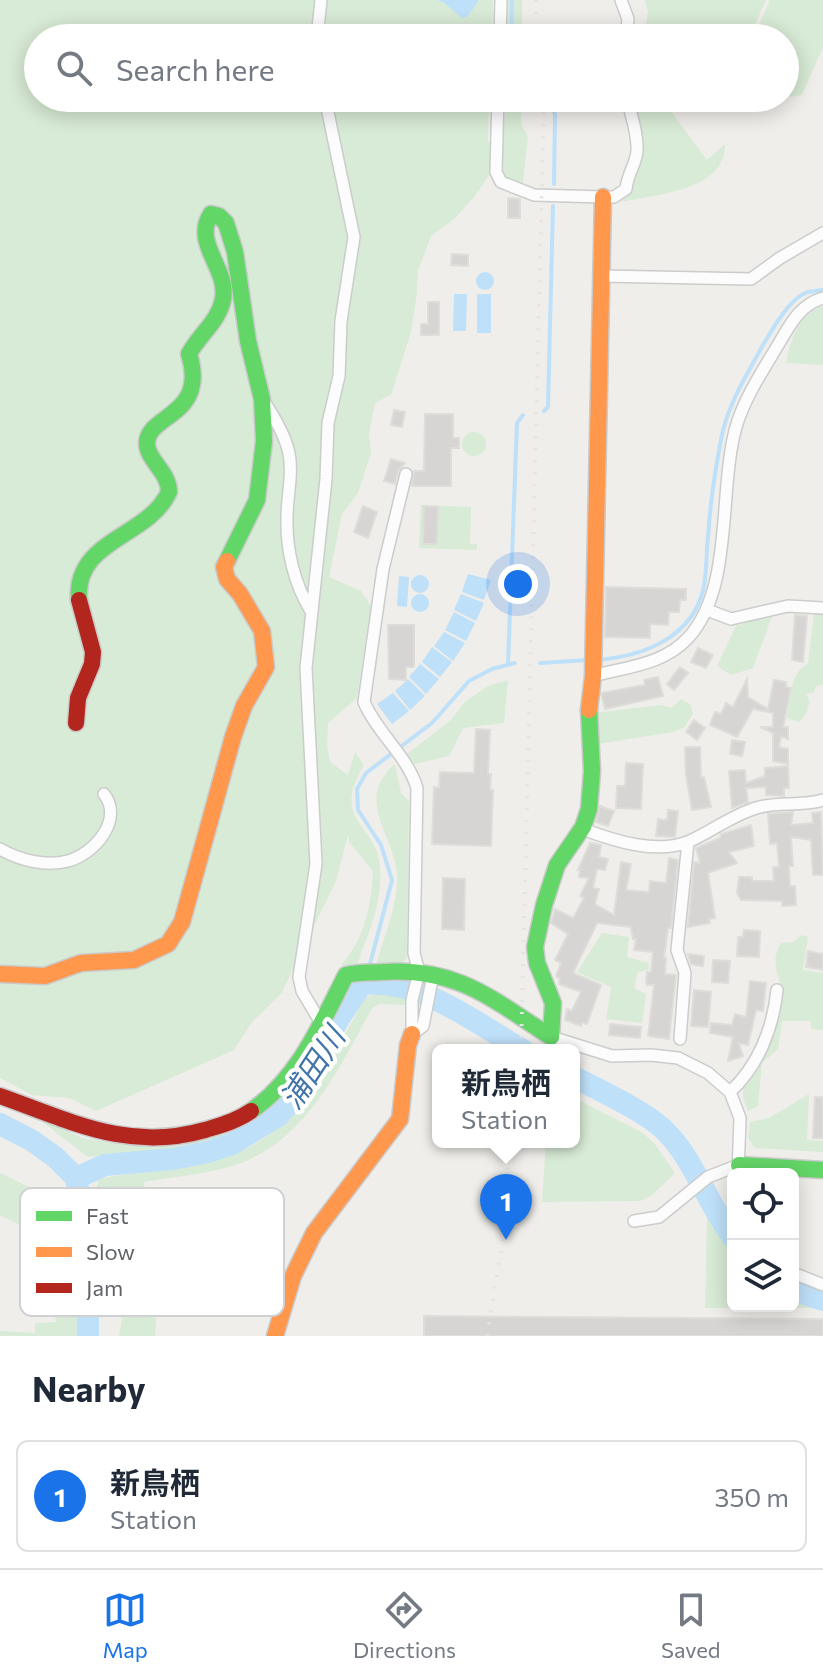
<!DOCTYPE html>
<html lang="en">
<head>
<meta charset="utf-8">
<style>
  body { margin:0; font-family:Commissioner,"Noto Sans JP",sans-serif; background:#f2f2f3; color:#1f2937 }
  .controls { position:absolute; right:24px; bottom:24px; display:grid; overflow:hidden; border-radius:12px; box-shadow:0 4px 20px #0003 }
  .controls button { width:72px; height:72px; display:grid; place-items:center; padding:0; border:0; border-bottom:2px solid #e0e1e3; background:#fff; color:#1f2937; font:40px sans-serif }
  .you { position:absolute; left:518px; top:584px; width:28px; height:28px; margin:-20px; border:6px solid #fff; border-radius:50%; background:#1a73e8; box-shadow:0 0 0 12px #1a73e833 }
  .badge { display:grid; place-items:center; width:52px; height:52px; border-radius:50%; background:#1a73e8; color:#fff; font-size:26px; font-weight:700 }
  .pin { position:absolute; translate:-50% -66px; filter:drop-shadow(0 2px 4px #0008) }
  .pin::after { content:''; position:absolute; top:42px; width:28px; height:24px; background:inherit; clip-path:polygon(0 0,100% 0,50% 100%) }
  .popup { position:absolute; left:432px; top:1044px; width:148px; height:104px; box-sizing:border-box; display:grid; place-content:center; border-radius:12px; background:#fff; filter:drop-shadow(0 2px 6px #0005); font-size:26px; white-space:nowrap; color:#747a83 }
  .popup b { font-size:30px; color:#1f2937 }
  .popup::after { content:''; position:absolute; left:50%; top:100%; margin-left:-16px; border:16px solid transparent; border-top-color:#fff }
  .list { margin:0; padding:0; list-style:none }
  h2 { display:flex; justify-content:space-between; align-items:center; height:104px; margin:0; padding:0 32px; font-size:34px }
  h2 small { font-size:26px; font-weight:400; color:#747a83 }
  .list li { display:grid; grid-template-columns:52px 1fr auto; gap:24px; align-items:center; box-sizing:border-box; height:112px; margin:0 16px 16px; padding:0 16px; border:2px solid #e0e1e3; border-radius:12px }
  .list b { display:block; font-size:30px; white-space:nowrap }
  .list p { margin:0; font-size:26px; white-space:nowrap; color:#747a83 }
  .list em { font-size:26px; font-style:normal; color:#747a83 }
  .icon { flex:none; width:44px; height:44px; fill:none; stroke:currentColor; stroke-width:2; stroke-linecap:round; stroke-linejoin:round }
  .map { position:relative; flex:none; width:823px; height:1336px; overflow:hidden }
  .search { position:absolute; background:#fff; box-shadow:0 4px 20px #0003; left:24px; right:24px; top:24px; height:88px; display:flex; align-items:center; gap:20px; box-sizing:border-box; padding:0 28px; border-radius:44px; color:#747a83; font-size:30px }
  .sheet { height:232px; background:#fff }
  nav { display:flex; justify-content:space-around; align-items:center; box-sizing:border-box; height:112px; border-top:2px solid #e0e1e3; background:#fff; font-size:22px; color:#747a83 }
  nav a { display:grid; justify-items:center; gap:4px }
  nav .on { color:#1a73e8 }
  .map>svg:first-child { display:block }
</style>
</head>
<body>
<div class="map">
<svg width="823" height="1336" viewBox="0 0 823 1336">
  <rect width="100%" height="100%" fill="#efeeea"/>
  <!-- green -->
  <path fill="#d8ebd6" d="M0,0H493L492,38H38V98H489L488,143L505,123L506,98H521V124L528,136L523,182L516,185L506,178L502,172H491L475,196L454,219L431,236L418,271L417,293L411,332L391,395L375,403L369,433L371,453L358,493L342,514L329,577L361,591L371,606L357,698L328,723L327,744L330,762L348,775L355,752L364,765C329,823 378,823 380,868C383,902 368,934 357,965H341C365,939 371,906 373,871L350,843L348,835L336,881L281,994L252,1022L234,1050L96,1111L70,1098L32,1095L0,1078Z
    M508,0H522V38H507Z
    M645,0H766L749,38H644L648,12Z
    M770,0H823V47L802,95L790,97L785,95V38H753Z
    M631,98H661L707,160L725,144C726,191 656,194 622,202C647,162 639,140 631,98Z
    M690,98H725L710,111Z
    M823,306V365L786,363C791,339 798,314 823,306Z
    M462 444a12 12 0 1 1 24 0a12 12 0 1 1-24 0Z
    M421,505L471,507L470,544H477V550L419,548Z
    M823,613V685L816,686L813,693L806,694L810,702L806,714L799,722L787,718C791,700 789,672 808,664L814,614Z
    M773,614L753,668L731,675L717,666L736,626Z
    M508,680L504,723L463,728L449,756L415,764L407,754L451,720L465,702L488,686Z
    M681,699L690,704L693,713L685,727L673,732L597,744L593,713L662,705L671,708Z
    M395,764L401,793L409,801L407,957L402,963L376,965C383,940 395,911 397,885C401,838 350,803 395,764Z
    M602,933L629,937L627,957L649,963L648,970L638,972L634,988L646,994L642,1023L606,1019L611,987L577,972Z
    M802,935L808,937L803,970L823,973V1030L811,1029V1021H782L778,1049L762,1063L758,1106L748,1111L743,1098V1088C760,1074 786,1013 782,991C778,971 770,962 781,943L793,942Z
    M361,979L343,1001L301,1083L273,1113L222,1142L155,1153L88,1157L27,1110L82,1138L132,1146H179L224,1133L265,1111L351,980Z
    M376,993L405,997V1005L379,1004L372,1008C341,1065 309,1134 246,1161C214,1174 177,1176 144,1182L156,1323L155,1336H119C130,1286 110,1237 96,1190L99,1179C134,1172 169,1169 203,1163C295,1145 324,1071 365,998Z
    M809,1094L807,1140L823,1141V1152L755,1148L748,1138L750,1122L769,1118Z
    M574,1098L640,1131L654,1143L675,1173L651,1196L640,1201L542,1202L546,1142H574Z
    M0,1173L40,1192L73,1236L84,1316L82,1336H0V1331L35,1333V1323L56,1322L48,1264L34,1232L0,1215Z
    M707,1215L733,1256V1306H793V1300L817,1308H705Z"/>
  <!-- water -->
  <path fill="#bfe0f9" d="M437,0H478V2L467,17L462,18L443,2Z
    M476 281a9 9 0 1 1 18 0a9 9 0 1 1-18 0Z
    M454,294H467L466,331H453Z
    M477,294H491V333H477Z
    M468,574L491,580L484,600L462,592Z
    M411 584a9 9 0 1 1 18 0a9 9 0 1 1-18 0Z
    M399,576L409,577L407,607L397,606Z
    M461,594L484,603L476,621L454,610Z
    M411 603a9 9 0 1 1 18 0a9 9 0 1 1-18 0Z
    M454,612L475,623L466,641L445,630Z
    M444,632L465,643L453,661L434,646Z
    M432,647L452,662L440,677L422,662Z
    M420,664L439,679L426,694L409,677Z
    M408,679L425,696L410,710L395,691Z
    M393,693L409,711L392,724L377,704Z"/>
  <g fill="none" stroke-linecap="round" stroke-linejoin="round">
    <!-- stream -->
    <path stroke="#bfe0f9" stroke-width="4" d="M511,38L512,0
      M522,98L528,102
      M549,102L555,114L554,184
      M544,411L548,407L553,206
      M598,660C644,656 694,637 704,586C707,569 706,553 708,537C710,505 715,471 721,440C727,405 747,375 763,345C772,330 788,301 805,293C810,291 818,291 823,290
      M540,663L589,660
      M508,664L517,423L523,415
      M369,968L392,880L381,845L358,810L357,789L366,773L432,723L469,681L492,669L515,663"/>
    <!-- river -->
    <path stroke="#bfe0f9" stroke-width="22" d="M574,1077C599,1090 640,1109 661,1127C692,1154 707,1204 733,1237
      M0,1124L31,1140L55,1157L76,1178L88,1240V1336
      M76,1178L105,1165L173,1159L208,1152L232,1144L278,1116L307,1082L338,1020L362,984C420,978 475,1023 523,1050
      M793,1290L823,1300"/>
  </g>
  <!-- building -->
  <path fill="#d6d5d3" stroke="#deddd9" stroke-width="2" d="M508,198L520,199V218H508Z
    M452,254L468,255V266L451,265Z
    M428,302H439V335H421V324H428Z
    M394,410L405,412L402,427L391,425Z
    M425,414H453V438H459V448H451V486H412L414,471H424Z
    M391,459L405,463L398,471L395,484L384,481Z
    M363,506L377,512L368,538L354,532Z
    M424,506L438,507L437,544H423Z
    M606,587L686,589V600H680L679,612H669L668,625L650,624V638L605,637Z
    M795,615L807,616L803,662L792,660Z
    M388,625H414V667H406V680L389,679Z
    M698,648L713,655L706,668L691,662Z
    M680,667L688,673L674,690L667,684Z
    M658,677L663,696L605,709L601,693L645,685L644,680Z
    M747,679L748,697L768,709L774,680L786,682V687L791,688L783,727H788V739L781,736L779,747L788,749V764L773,761V733L760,727H773V713L753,709L737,737L710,725L715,712L721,714L726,703L733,707Z
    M694,720L705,728L697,740L686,732Z
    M476,729L490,730L488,774H491L490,790H493L491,846L432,844L434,787L439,788L440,772L474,773Z
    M732,740L745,742L742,756L730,754Z
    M685,747H700L701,777H704L711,807L692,810L686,775Z
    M626,763L643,764L641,809L616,808L617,786H625Z
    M788,766L789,788H784V796L766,795V787L746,788L748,802L732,808L729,771L745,770L746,783L765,776V768Z
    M600,806L614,811L608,826L596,822Z
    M668,810L678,811L675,837L656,836L658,819L667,820Z
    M793,812L791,825L813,823L812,813L821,812L823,875H813L811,840L791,837L793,866H789L790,886H795L796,905L782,906V901L741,900L737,893L739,877H752V881H774L773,867H779L777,843L770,844L768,814Z
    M751,825L754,846L729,852L737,863L708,873L715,918L709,919L710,923L688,927L694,862L700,863L696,848L720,838L721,834Z
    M590,843L601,845L599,857L608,859L605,870L597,869L593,888L599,889L595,904L614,915L621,862L631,864L626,890L649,892L650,881L666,883L669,858L678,860L671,928H668L664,958H666L665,974L676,975L669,1039L648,1036L654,985H647L646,982L647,972H651L653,952L634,950L636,939H633L631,927L597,923L573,973L601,985L587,1024L582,1023L581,1026L565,1020L567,1009L572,1011L581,992L559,984L560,979L556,976L561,963L555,960L568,934L551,923L555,909L573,918L584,898L580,896L589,878L579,877L580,870H578Z
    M443,878L465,879L464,930L442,929Z
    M744,930L760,931L759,957L737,956L738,937H743Z
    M808,951L823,954V970L806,967Z
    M688,954L704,956L703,966L691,964Z
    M713,960L730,961L728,983L712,982Z
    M750,981L766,983L763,1011L756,1010L748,1045L739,1043L743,1056L728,1061L733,1037L710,1033L711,1023L732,1025L735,1014L746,1017Z
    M694,990L711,992L708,1027L691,1026Z
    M610,1024L641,1027L640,1038L609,1035Z
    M815,1097H823V1138H813Z
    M424,1316L823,1319V1336H424Z"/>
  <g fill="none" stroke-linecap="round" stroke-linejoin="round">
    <defs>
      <path id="street" d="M621,0L628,19L626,38
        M317,38L321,0
        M500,38L501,0
        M498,98L496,172L501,182L534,195L603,197H614L626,189C627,175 636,164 637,151C638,134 631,115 627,98
        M601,276L751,279L780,258L823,233
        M263,400C273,415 283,431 288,449C294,471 287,495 287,517C286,549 294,584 311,611
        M406,474L383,569L364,702C377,733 407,755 417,788L414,953L419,972L412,1000V1034L423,1026L433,975
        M707,610L731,619L788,606L823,608
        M593,676C626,667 663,665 688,638C734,588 718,491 736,427C744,399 763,370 778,345C790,325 799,305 823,298
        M583,829C614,841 658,855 690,841C712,831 733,815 756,808C778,801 801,807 823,800
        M0,849C19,860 46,867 68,861C94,854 124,820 104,794
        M321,1023L302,991L299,977L316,864L306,668L326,479L328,423L339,376L341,321L354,237L325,98
        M551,1037L612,1056L651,1055L678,1058L708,1073L730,1092L740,1118L738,1174
        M680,1039L685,973L677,950L688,842
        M730,1092C758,1066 773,1029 777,990
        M634,1221L659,1217L708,1177L739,1165
        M793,1273L823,1285"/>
      <path id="fast" d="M79,600C74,539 148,538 169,492C169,471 146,460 147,442C149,414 208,416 189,354C199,335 219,321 223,299C229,269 192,243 211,214L219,216L226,223L235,252L248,341L262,399L264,441L257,500L227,561
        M251,1111C298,1079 321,1024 346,975C358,972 370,973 383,972C457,967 492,999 551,1037L553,1003L537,963L535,947L544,905L557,865L583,827L589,809L592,771L589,710
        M739,1165L823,1170"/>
      <path id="slow" d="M589,710L593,676L603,197
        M0,974L45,976L81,963L134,960L168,944L182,922L233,737L244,706L266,667L262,631L240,594L227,579L224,567L227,561
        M275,1336L293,1276L314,1233L400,1119L408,1045L412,1034"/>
      <path id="jam" d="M76,723L78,698L92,664L93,652L79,600
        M0,1096C71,1121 128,1152 205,1130C221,1125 237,1121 251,1111"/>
    </defs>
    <!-- street casing -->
    <use href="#street" stroke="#cbcccc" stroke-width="14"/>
    <!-- fast casing -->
    <use href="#fast" stroke="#cacacb" stroke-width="19"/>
    <!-- slow casing -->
    <use href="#slow" stroke="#cacacb" stroke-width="19"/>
    <!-- jam casing -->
    <use href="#jam" stroke="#cacacb" stroke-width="19"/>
    <!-- street -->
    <use href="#street" stroke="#fdfcfc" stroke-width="11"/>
    <!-- fast -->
    <use href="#fast" stroke="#63d668" stroke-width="16"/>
    <!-- slow -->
    <use href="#slow" stroke="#ff974d" stroke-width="16"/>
    <!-- jam -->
    <use href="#jam" stroke="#b3261e" stroke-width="16"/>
    <!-- rail -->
    <path stroke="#e4e4e4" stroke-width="4" stroke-dasharray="2 10" stroke-linecap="butt" d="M536,38V0
      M521,1050L544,98
      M487,1336L503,1239L510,1142"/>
  </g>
  <g text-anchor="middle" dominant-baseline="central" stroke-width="8" stroke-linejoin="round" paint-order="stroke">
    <!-- water labels -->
    <g font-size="30" font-style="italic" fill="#4174aa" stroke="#fff">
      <text transform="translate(311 1067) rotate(-57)">浦田川</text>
    </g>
  </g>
  <!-- legend -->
  <rect x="20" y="1188" width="264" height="128" rx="12" fill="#fff" stroke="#cfd0d2" stroke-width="2"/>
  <rect x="36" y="1211" width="36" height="10" fill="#63d668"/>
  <rect x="36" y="1247" width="36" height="10" fill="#ff974d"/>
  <rect x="36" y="1283" width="36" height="10" fill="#b3261e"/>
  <g font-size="22" fill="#5f6368">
    <text x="86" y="1224">Fast</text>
    <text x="86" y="1260">Slow</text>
    <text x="86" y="1296">Jam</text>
  </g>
</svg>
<div class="controls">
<button><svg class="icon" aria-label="locate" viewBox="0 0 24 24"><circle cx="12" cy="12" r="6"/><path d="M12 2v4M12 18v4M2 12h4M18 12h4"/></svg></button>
<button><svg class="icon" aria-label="layers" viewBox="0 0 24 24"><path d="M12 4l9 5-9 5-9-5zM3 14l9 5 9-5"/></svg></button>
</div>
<div class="you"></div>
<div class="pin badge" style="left:506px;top:1240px">1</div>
<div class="popup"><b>新鳥栖</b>Station</div>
<div class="search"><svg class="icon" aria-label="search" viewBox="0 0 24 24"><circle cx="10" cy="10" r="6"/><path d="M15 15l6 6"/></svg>Search here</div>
</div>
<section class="sheet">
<h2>Nearby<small></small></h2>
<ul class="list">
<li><span class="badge">1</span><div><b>新鳥栖</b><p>Station</p></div><em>350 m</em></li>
</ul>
</section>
<nav>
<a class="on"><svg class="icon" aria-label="map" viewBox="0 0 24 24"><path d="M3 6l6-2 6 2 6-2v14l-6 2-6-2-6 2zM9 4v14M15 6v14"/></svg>Map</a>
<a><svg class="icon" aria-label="directions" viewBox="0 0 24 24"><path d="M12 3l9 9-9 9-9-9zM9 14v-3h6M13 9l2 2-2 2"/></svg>Directions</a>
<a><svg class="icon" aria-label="saved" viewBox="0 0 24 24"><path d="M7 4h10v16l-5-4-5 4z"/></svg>Saved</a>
</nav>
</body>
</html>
